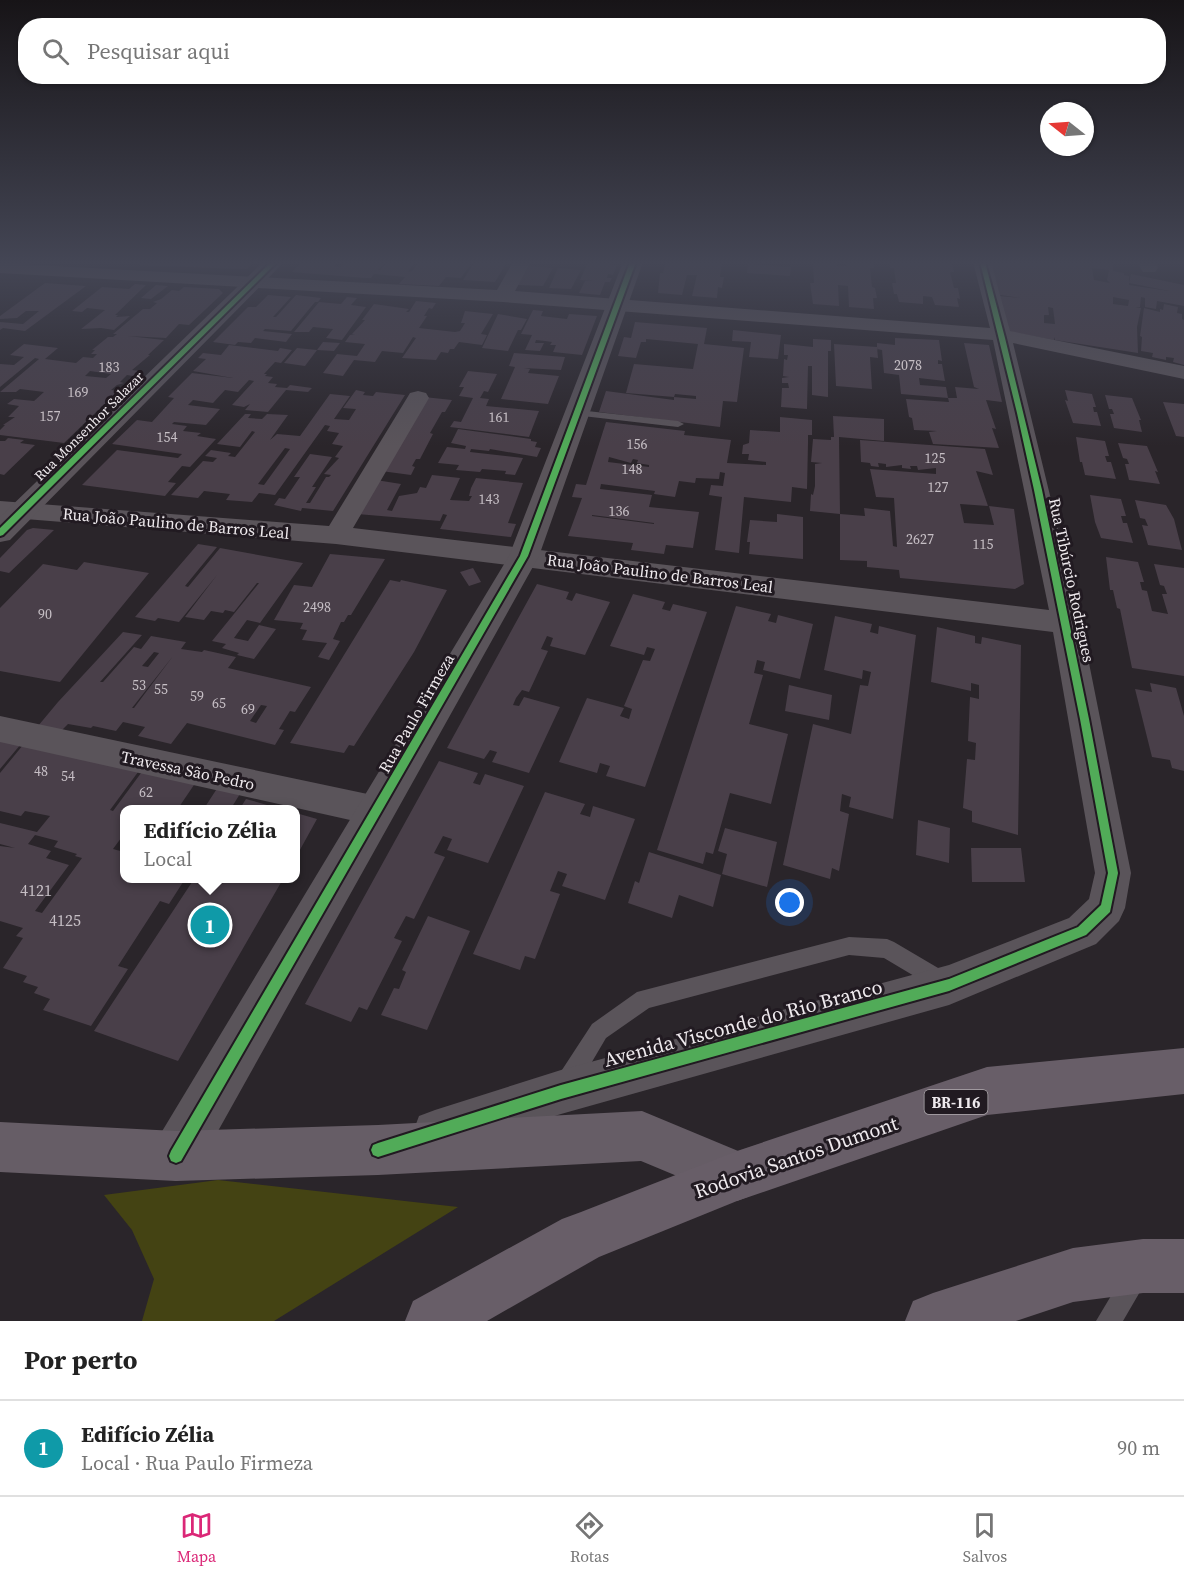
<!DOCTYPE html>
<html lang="pt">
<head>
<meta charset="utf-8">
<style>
  body { margin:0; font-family:"Source Serif 4",serif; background:#f2f2f2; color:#222 }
  .compass { position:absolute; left:1040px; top:102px; width:54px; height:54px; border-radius:50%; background:#fff; box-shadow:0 2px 4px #0004; rotate:287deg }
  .you { position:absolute; left:790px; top:903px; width:21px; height:21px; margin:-15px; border:4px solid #fff; border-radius:50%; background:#1a73e8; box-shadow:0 0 0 9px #1a73e833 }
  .badge { display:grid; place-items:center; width:39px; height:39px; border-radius:50%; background:#db2777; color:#fff; font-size:20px; font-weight:700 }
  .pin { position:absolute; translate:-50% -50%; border:3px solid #fff; box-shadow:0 2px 6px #0006 }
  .popup { position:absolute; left:120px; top:805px; width:180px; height:78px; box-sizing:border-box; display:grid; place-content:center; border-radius:12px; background:#fff; filter:drop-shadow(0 2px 4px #0005); font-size:20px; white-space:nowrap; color:#767676 }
  .popup b { font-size:22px; color:#222 }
  .popup::after { content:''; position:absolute; left:50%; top:100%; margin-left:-12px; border:12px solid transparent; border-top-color:#fff }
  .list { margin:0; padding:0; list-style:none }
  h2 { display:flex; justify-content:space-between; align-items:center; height:78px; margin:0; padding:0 24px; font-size:26px }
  h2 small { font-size:20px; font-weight:400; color:#767676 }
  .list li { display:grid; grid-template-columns:39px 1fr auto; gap:18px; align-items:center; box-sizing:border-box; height:96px; padding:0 24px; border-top:2px solid #e0e0e0 }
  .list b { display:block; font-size:22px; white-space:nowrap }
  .list p { margin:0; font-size:20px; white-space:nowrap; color:#767676 }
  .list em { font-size:20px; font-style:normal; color:#767676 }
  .icon { flex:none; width:33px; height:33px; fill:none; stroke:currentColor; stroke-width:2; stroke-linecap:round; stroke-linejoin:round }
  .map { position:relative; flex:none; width:1184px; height:1321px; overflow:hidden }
  .search { position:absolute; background:#fff; box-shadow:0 2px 4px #0004; left:18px; right:18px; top:18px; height:66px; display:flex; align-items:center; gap:15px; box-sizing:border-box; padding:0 21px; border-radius:24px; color:#767676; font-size:22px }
  .sheet { height:174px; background:#fff }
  nav { display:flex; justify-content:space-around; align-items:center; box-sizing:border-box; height:84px; border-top:2px solid #e0e0e0; background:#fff; font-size:16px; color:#767676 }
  nav a { display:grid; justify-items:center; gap:3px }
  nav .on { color:#db2777 }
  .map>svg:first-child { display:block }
</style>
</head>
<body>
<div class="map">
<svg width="1184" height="1321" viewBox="0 0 1184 1321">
  <rect width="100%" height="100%" fill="#2a252a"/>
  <!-- green -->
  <path fill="#444313" d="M218,1180L458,1207L274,1321H142L154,1279L132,1230L104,1195Z"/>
  <!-- building -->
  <path fill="#493f49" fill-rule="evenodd" d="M142,262H254L247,269H239L139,265Z
    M302,262H338L334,266L340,267L343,264L339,262H385L378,270H380L387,262H415L408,272L412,271L419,262H443L442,264H446L448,262H472L461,278L446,277L439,286L399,284L405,277L374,274L371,278H365L292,272Z
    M475,262H507L495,282L463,280L472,266L476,265H473Z
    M588,262L617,265L613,275L608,274L607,278H612L610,282H605L600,295L579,293L585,281H595L580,280Z
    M666,262H722L720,277H724L722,288L718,287L717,298L692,296L697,275H687L682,295L658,293L660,273H663Z
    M808,262H837V266H847L846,262H873L874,268H870L872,287L875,288L877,298H873L874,309L849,307L848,286L838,285L839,306L813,304L810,283H814L813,264Z
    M890,262L952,263L954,272H950L954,288H958L960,299L957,298L959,307L935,305L932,297L923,296V304L899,302L897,294H894L892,283H896L894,268H890Z
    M990,262H1113V271L1124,273V275L1129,276V285L1169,291L1129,283L1131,274L1184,285V306L1157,301L1156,309L1145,307V298L1141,297L1140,307H1135L1141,308L1137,327L1138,353L1055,340V337L1054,340L1007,331L999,296L1021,298L1000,295ZM1092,268L1109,270L1107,280L1110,283L1094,280ZM1113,297L1129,300L1128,306L1113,304ZM1048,307L1053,308L1055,324L1044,323V315H1049Z
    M748,264L791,267L790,276L747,273Z
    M529,266L553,268L543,286L518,285Z
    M558,268L581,270L571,289L549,288Z
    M45,283L86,286L25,331L3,328L0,330V322L23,324L39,311H26L17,318L0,319V316Z
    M135,284L146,285L115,315H118L116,317L130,316L114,330L101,328L81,329L105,310L87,308L82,312L72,311L102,287L129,289Z
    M156,285L168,286L151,299L141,298Z
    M184,287L219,289L223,293L189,325L179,324L166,338L128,336L164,340L148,355H150L132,370L139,371L133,376L127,375L120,382L124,383L117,385L111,390L118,391L64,443L0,435V430L5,425H3L15,417H8L19,406L7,404L14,399L34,401L44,392L20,389L16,392H0L39,359L35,358L0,387V364L14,365L24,357L10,355L24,344L58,348L45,359L76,363L83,357L93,358L97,354H91L95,350H92L108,337H113L117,334H113L143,309H150L157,303L153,302L161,299L172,290L179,291ZM90,371L111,374L106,378L85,376Z
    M268,295L291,297L273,317H276L296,295L321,298L318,302H315L291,331L265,329L263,331L292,334L286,342L255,338L251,343L238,342L235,345L213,342L248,307H256Z
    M347,297L357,298L351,305L366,307L342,340L326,338L333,329L313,327L309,332H294L319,302L341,304Z
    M416,301L436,303L432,309L429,308L424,316H427L419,328L455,332L460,331L465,323H461L465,311L493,314L481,334L487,335L482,345L459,342L454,349H450L448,353L441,352L436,360L402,358L416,338L413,337L403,353L382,351L375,362L354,360L343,376L323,373L337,354L357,356L365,344L345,342L350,335L355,334H352L365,320H362L374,304L409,309L406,312H409Z
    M1164,304L1178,307L1177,313L1182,314V319L1184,320V365L1173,362L1174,358L1166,357V360L1152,357L1153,353L1141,351L1142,337L1140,336L1144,308L1160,312V309L1163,310Z
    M533,310L543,311L541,316L567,319L569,314L597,316L582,355L553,352L556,345H550L552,342L545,341L536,340L535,343H544L540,351L525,350L532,335L521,334Z
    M498,314L527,319L521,330H518L508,351L482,348Z
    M635,322L707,328L704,344L744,348L737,402L723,401L720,427L599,412L606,391L674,400V397L696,399V396L675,394L674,397L626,393L634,364L693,369L698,344L646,339V342H641L636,358L618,356L624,337L631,338Z
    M733,330L781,335L778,359L749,357L751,342L732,341Z
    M895,338L939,340L942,361L938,360V364H942L945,381L919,378L920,385L946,387L948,398L901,394L899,375L884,373L882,350L877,349V343L895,345Z
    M813,339L831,340V351H828V397L812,395V366H808L807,409L781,407L782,388H789L788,383H782V378L789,377L783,376L784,359L787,360L788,355H784V344L813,347Z
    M323,342L340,343L334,351L317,350Z
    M964,343L989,345L1002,402L986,400L996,429L992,428L999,448L933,444L929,432L937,431L914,430L912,418L909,417L906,399L949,402L948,398H957L955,387L979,389L974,387Z
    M834,344L877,347L878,358L870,357L872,389L836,386Z
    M229,345L278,351L280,348L292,350L281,363L275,362L264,374H267L265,376L273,377L268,383L277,384L275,387L287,388L290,385L312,388L308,392L286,390L268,412L245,410L250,404L244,407L232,405L254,381L249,380L238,392L225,390L213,403L193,400L188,405L220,409L206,425L174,422L172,424L187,426L183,431L201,433L197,436L216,439L190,467L182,466L168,482L176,483L165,496L82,485L117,450L178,458L182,454L112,444L137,420L152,422L174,398L168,397L192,373L233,378L193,371L206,359L198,358L203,353L221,355Z
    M297,348L317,350L305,366L284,363Z
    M514,353L565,357L561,370L524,368L530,369L528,373L559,376L548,404L501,399L515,367L509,366Z
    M468,371L497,374L488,392L484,391L480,398L489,399L486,406L539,411L529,437L450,427L454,421L461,422L473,398L459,396L464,387H459Z
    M356,390L365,392L363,395L373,396L376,392L405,395L333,511L302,508L301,511L274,505L279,498L285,499L300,477H294L310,454L332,457L312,487H316L306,503H310L326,477H329L331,475L324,474L339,458L335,457L343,446L332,444L339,433L327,431L330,426L325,425L275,495L259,493L252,502L226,500L230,494L204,491L198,498L171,495L203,461L213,462L217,458L205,456L211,450L231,453L228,456L235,457L255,432L252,431L240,447L217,444L245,414H251L248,418L262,419L267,414L288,415L270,440L277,434L300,436L330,394L350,396L334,419L349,420L356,409L343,408ZM285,448L290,449L264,485L258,484Z
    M1065,390L1092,394L1096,407H1093L1094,412H1097L1101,426L1073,423L1065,400L1068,401Z
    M1105,395L1132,398L1141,420H1139L1142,432L1114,428L1110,414H1114L1112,409H1109Z
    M424,397L452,400L445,412H442L430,433L433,434L420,459H416L412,466L415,467L411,475L381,471Z
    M1163,402L1184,404V437L1176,436Z
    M833,416L884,419V441L839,437L840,514L865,516L864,508L890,511L893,546L897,547L894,498L876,497L870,469L936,474V468L918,470L917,466H910L911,469L902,468V465L886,467V464L878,463L879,467L871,466L870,463L861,462L860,440L985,449L993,475L976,471L988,506L960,504L964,523L994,525L989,506L1014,509L1024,584L1015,589L900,578L899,570L867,567V561L840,560V514L810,511L811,494L813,495L815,486V464L822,463L811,462L813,439L831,440V437H834Z
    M780,417L812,420V435H808V443L807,489L792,487L791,502L744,497L739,553L715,550L722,497L709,495L711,485L723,486L725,473L720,472L719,479L696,478L695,483L679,481L675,497L654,494L655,491L601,484L600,489L652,495L649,507L699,512L693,548L666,545L664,554L631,550L633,543L568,536L582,498L572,497L576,484L586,485L606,422L685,431L684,435L731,440L727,463L766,465V462L748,460L749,454H742L743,445L749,443L750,430L780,432ZM609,457L631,463L633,459L638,460L637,463L649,465V467L608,462ZM592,515L654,523V524L592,516Z
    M458,429L531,439V441L537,442L535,447L541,448L537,457L490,449L489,451L471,449L470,452L523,458L515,475L505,474L506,471L482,469L480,472L456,470L459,465L438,463L447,447L465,449L466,446L451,443Z
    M1076,437L1105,441L1109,456H1105L1107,462H1111L1116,479L1085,475L1082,462H1080Z
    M8,438L24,440L20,443L35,445L4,475L0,474V441H5Z
    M1118,443L1147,446L1158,472L1155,471L1160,484L1129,480L1125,464H1129L1127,459L1123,458Z
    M432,475L460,478L450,500L469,501L472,496H469L471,488L476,478L523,483L508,523L516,524L511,537L440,529L447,515L443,514L440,521L357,514L376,480L401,484L387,510L392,511L399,496L417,493L420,487L426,488Z
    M1090,495L1121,499L1126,516H1121L1123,523H1127L1133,543L1101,538L1095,522Z
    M1135,500L1166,505L1174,519L1182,550L1148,545L1142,525L1148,526L1145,519L1140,518Z
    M777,514L803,517V559L749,554L750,542H747L750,520L777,522Z
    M33,528L54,530L9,573L0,571V558L27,530Z
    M198,544L217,547L185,586L188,587L220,548L303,563L260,623L247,620L234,638L248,641L259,625L276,629L254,659L237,655L239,653L222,648L226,644L212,641L259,583H257L234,612L225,610L223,613L211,611L204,620L185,617L217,575L179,622L158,618L155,621L135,617Z
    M330,554L385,559L351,615H348L344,622H341L333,639L340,641L329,660L318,657L327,643L302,640L307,630L300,629L303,623L274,620L294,585L312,587Z
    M1106,557L1138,562L1144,582H1140L1142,590L1147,591L1152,611L1168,614L1162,594H1167L1164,586L1160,585L1154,564L1184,568V676L1132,668L1120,609L1117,608L1113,590H1110Z
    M84,562L149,573L60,682L0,671V608L43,564L77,570Z
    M473,568L481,582L469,586L460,572Z
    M390,580L400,582L401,580L447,590L414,652L354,746L349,745L344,753L290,743Z
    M537,584L569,592L566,599L572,601L576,593L610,602L585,655L550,646L553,638L547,636L541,649L548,651L529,692L522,690L516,698L513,705L519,706L524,697L560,707L529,773L492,762L497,752L490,750L484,759L447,748Z
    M633,594L665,602L662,609L670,611L673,604L707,612L645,787L606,776L610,766L600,763L597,773L559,762L587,698L624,708L620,716L629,719L632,709L624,706L643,660L650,661L655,649L647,647L644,655L610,646Z
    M736,606L771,614L768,621L776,623L778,615L813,624L800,679L763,670L765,662L757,660L754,673L763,675L749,724L788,734L771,804L730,793L713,854L706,852L703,864L657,850Z
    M835,616L872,624L870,632L878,634L879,626L916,635L893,819L849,807L851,797L842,794L840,811L849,814L839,871L832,868L830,879L783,865L813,724L851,734L860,685L868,686L871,672L863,670L862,679L824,670Z
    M937,627L975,636V643L981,644L982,637L1021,645L1018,835L972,822V811L963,808L967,759L975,760L976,743L968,741L970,697L979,699V685L971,683V691L931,682Z
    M123,632L142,635L100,682H103L134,647L141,649L151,636L186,642L181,649L202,652L204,650L236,657L228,668L311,687L295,712L290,711L279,729L284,730L275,745L187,723L171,744L138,736L145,727L123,722L116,731L93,726L91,728L68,724L62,730L38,726L58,702ZM154,652L159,653L148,667L142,666ZM173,656L134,708H132ZM261,705L267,706L256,723L250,721Z
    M1150,683L1176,688L1184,716V771L1172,768L1170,760L1152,757L1135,689L1152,692Z
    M789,685L832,695L829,720L785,711Z
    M0,740L21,744L0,769Z
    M23,745L141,768L110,810L113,811L144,769L198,779L177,810H124V834L113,849L124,852V879H185L169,904L160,901L118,966L128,969L91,1026L43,1010L50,999L34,993L38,987L23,982L27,976L3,968L23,938L16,936L23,928L0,921V846L15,848L0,844V823L37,832L50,816L25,811L21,816L0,811V773ZM35,835L58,841L54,847L77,854L75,856L82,858L42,913L35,911L69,865L46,858L51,851L28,844Z
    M439,761L478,773L473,783L480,785L485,774L524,786L488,863L447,850L452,839L443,836L434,853L445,857L414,919L406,916L394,938L402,941L367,1010L359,1007L351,1022L305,1004Z
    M220,784L243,789L230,810H203Z
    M545,792L585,804L580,814L590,817L593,806L635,819L605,900L562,886L567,874L558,871L550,891L560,894L535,959L525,956L520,970L473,954Z
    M246,799L281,809V810H239Z
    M296,813L317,819L296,857Z
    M918,820L950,828L949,863L916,855Z
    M725,828L777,842L767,887L722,874L727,854L718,851Z
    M971,848H1021L1025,882H972Z
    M649,852L721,875L713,907L679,895L672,918L628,903L635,881L639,883Z
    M194,879H283L178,1061L94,1031Z
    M428,916L470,931L427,1030L381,1015L394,988L399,989L406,972L402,970Z"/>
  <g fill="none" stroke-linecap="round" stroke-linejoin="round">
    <!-- service -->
    <path fill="#5a545a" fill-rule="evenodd" d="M578,410L678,421L684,424L678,427L574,415L572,413Z
      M849,937L887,939L894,942L950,975L953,982L950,989L943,992L936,989L884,958L849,955L649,1008L606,1038L576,1089L568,1092L560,1089L557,1081L560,1073L592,1024L637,992Z
      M1136,1266L1145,1269L1148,1278L1123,1321H1096L1127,1269Z"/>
    <!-- minor -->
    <path fill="#5a545a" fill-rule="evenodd" d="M513,262H531L515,291L990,328L973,262H991L1010,331L1184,366V379L1013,343L1081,623L1131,873L1125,908L1119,921L1096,944L949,1005L561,1114L435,1154L419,1148L413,1132L419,1116L435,1110L561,1070L949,965L1069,918L1089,899L1095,873L1053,632L336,544L0,517V501L329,526L407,398L410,393L418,391L426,393L429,398L353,528L1049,610L993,340L503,302L0,273V263L497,290Z
      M1137,262H1155L1158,268L1155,272H1143Z
      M0,716L377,796L389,800L394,811L389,822L377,826L0,742Z"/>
    <!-- tertiary -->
    <path fill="#5a545a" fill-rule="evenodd" d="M263,262H284L10,540L0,542V517Z
      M623,262H643L539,556L194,1174L176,1181L158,1174L151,1156L158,1138L509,556Z"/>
    <!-- secondary -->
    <path fill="#665d66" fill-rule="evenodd" d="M642,1111L755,1158L762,1176L755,1194L737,1201L641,1161L378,1175L176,1181L0,1172V1122L176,1131L378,1125Z"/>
    <!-- trunk -->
    <path fill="#685e68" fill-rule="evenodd" d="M1184,1048V1094L987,1115L737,1201L599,1257L487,1321H405L413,1301L562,1219L581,1212L737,1151L987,1067Z
      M1143,1239H1184V1293H1143L1073,1302L1016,1321H905L913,1301L933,1293L1073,1248Z"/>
    <defs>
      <path id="cycleway" d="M271,262H277L3,535L0,536V528Z
        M630,262H636L528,556L181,1161L176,1163L171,1161L169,1156L171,1151L520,556Z
        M980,262H985L1005,338L1042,490L1089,719L1118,873L1110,912L1086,935L949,991L561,1099L378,1157L373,1155L371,1150L373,1145L378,1143L561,1085L949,979L1078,927L1101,905L1108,873L1080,719L1034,490L1017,413Z"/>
    </defs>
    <!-- cycleway casing -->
    <use href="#cycleway" stroke="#211a21" stroke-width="4"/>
    <!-- cycleway -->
    <use href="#cycleway" fill="#51ab58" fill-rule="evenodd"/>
  </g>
  <!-- sky -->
  <linearGradient id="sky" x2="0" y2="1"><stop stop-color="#171417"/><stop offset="0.59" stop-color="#444655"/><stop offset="1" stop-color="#444655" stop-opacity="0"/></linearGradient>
  <rect width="1184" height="446" fill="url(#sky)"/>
  <g text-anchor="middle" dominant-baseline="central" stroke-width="6" stroke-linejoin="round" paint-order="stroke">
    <!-- number labels -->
    <g font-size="14" fill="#c6bfc5">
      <text x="908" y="365">2078</text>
      <text x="109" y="367">183</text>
      <text x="78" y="392">169</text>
      <text x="50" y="416">157</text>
      <text x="499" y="417">161</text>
      <text x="167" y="437">154</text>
      <text x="637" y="444">156</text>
      <text x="935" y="458">125</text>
      <text x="632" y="469">148</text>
      <text x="938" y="487">127</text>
      <text x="489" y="499">143</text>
      <text x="619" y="511">136</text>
      <text x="920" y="539">2627</text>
      <text x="983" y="544">115</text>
      <text x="317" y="607">2498</text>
      <text x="45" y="614">90</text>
      <text x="139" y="685">53</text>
      <text x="161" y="689">55</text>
      <text x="197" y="696">59</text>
      <text x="219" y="703">65</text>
      <text x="248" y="709">69</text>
      <text x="41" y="771">48</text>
      <text x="68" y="776">54</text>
      <text x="146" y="792">62</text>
    </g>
    <!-- far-street labels -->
    <g font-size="14" fill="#efeaee" stroke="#211a21">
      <text transform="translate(89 426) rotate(-45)">Rua Monsenhor Salazar</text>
    </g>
    <!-- shield labels -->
    <rect fill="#211a21" stroke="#b1acb0" stroke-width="1.5" x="924.5" y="1090" width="63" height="24" rx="4.5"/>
    <g font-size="15" font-weight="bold" fill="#efeaee">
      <text x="956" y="1102">BR-116</text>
    </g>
    <!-- street labels -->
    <g font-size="16" fill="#efeaee" stroke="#211a21">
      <text transform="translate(176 523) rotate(5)">Rua João Paulino de Barros Leal</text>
      <text transform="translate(660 573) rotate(7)">Rua João Paulino de Barros Leal</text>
      <text transform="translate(1072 580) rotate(78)">Rua Tibúrcio Rodrigues</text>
      <text transform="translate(416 713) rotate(-60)">Rua Paulo Firmeza</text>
      <text transform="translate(188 770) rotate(12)">Travessa São Pedro</text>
    </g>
    <!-- near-number labels -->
    <g font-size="16" fill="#c6bfc5">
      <text x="36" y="890">4121</text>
      <text x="65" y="920">4125</text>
    </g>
    <!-- near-street labels -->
    <g font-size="20" fill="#efeaee" stroke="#211a21">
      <text transform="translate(743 1023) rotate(-15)">Avenida Visconde do Rio Branco</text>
      <text transform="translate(796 1157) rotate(-19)">Rodovia Santos Dumont</text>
    </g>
  </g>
</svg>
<svg class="compass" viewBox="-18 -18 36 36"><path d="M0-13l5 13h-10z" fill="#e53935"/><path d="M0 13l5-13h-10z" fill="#767676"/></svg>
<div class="you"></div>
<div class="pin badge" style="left:210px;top:925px;background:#0f9aa8">1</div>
<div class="popup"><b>Edifício Zélia</b>Local</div>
<div class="search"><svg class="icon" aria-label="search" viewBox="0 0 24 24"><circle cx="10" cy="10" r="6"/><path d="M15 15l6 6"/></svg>Pesquisar aqui</div>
</div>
<section class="sheet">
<h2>Por perto<small></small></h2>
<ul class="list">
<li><span class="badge" style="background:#0f9aa8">1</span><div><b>Edifício Zélia</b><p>Local · Rua Paulo Firmeza</p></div><em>90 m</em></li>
</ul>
</section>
<nav>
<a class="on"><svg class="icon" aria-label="map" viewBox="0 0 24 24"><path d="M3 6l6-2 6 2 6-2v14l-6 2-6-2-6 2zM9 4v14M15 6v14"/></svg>Mapa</a>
<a><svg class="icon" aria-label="directions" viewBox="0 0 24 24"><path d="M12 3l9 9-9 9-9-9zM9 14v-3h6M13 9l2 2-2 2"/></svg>Rotas</a>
<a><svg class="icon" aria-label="saved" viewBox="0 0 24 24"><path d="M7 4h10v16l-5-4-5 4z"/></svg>Salvos</a>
</nav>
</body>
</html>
